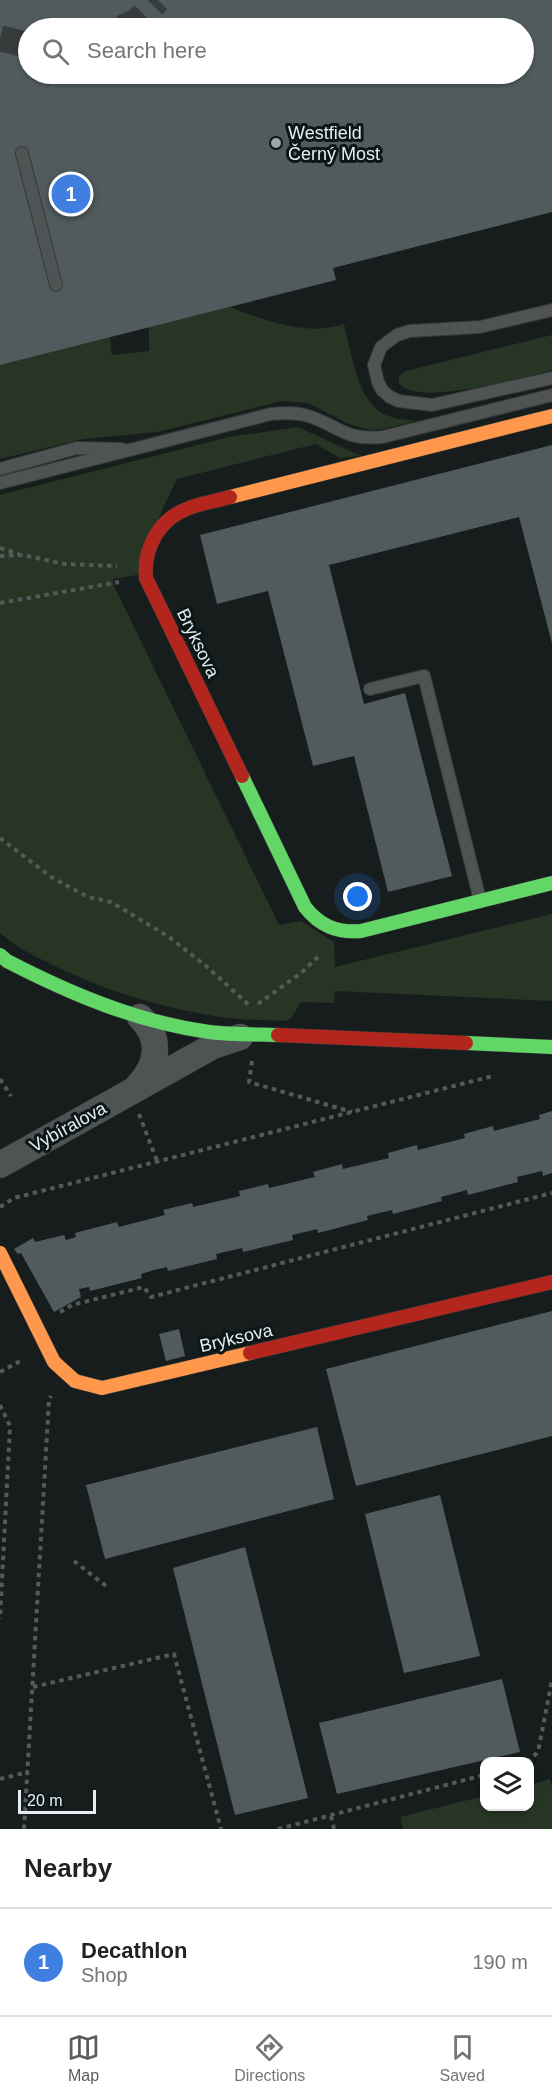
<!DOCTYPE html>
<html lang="en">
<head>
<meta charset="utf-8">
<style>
  body { margin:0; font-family:Helvetica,sans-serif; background:#f6f6f6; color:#222 }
  .controls { position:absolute; right:18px; bottom:18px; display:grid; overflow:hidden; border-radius:12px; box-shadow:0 2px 4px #0004 }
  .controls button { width:54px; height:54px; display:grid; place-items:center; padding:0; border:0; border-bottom:2px solid #e0e0e0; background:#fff; color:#222; font:30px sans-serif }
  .scale { position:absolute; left:18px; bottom:15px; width:78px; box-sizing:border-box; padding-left:6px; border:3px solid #e7eeef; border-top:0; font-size:16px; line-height:21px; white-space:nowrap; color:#e7eeef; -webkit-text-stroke:4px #0b1617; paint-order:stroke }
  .you { position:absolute; left:358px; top:897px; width:21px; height:21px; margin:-15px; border:4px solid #fff; border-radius:50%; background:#1a73e8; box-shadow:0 0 0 9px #1a73e833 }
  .badge { display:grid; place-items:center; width:39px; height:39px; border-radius:50%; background:#5a5d5d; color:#fff; font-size:20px; font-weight:700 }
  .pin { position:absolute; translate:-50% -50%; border:3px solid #fff; box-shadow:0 2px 6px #0006 }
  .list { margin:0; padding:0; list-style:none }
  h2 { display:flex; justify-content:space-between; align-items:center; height:78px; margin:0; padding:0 24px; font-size:26px }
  h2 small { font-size:20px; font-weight:400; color:#767676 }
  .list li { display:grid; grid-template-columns:39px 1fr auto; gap:18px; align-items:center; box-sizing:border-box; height:108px; padding:0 24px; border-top:2px solid #e0e0e0 }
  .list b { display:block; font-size:22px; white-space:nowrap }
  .list p { margin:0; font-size:20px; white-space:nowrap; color:#767676 }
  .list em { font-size:20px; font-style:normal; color:#767676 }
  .icon { flex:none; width:33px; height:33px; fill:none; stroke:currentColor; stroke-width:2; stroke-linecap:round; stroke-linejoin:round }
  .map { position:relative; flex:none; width:552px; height:1829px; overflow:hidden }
  .search { position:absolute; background:#fff; box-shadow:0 2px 4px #0004; left:18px; right:18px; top:18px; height:66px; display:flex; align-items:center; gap:15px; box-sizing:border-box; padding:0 21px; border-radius:33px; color:#767676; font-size:22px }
  .sheet { height:186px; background:#fff }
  nav { display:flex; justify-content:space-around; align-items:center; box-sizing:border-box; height:84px; border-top:2px solid #e0e0e0; background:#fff; font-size:16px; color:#767676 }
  nav a { display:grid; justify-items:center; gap:3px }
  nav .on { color:#5a5d5d }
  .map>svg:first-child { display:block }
</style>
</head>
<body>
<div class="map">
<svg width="552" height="1829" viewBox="0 0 552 1829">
  <rect width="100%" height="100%" fill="#171d1d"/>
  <!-- green -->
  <path fill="#273624" d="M229,307C265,320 305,337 344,324C351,351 357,401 384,414C394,419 405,420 416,421L383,429L370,430L349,424L308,403L282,401L158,432L83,439L0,459V365L110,337L112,355L149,351V327Z
    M552,335V370C524,377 417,408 399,383V376L406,371Z
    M298,427L361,456L340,458L316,444L177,479L163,508L137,575L113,579L114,586L279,925L301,921L334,942L335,967L552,914V1001L335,991L334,1003L301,1002L291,1018L287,1021C267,1020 247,1020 227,1018C168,1009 109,993 55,966C36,957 16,947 0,933V495L229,437Z
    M550,1779L552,1786V1829H403L400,1817L484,1796V1806H530V1785Z"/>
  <!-- building -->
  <path fill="#515b5e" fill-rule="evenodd" d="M0,0H552V212L333,268L336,280L0,365ZM28,28H524V74H28Z
    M552,445V643L519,517L329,565L364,704L405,693L452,876L388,892L354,756L313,766L268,591L217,604L200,535Z
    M552,1111V1173L543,1176L542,1171L517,1177L518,1182L468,1195L467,1190L441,1197L442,1201L393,1214L392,1210L367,1216L368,1220L318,1233L317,1229L305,1232L292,1235L293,1240L243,1252L242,1248L216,1254L217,1259L168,1271L167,1267L154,1270L141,1274L142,1278L90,1291L89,1287L79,1289L81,1297L54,1312L21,1253L18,1254L14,1249L33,1238L35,1242L64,1235L66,1240L76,1237L75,1233L117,1222L119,1227L165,1215L163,1210L192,1203L193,1207L240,1196L239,1191L268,1184L269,1188L315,1177L313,1172L342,1164L343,1169L389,1158L388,1153L417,1145L418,1150L465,1138L464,1134L493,1126L494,1131L540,1119L539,1115Z
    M552,1311V1436L356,1486L326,1369Z
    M179,1329L185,1356L166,1361L159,1334Z
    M317,1427L334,1499L105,1559L86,1485Z
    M440,1495L480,1656L404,1673L365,1514Z
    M245,1547L308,1798L235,1815L173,1568Z
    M502,1679L520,1752L337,1794L319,1723Z"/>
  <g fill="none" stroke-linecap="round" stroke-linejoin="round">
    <!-- street-tunnel -->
    <path stroke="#363c3c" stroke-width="26" stroke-dasharray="26 13" stroke-linecap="butt" d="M122,28L137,21L158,0
      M0,38L28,45"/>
    <defs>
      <path id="lane" d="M22,153L56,285
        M552,310L480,327L410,331L397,335L381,347L374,365L378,382L382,390L390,397L399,401L432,405L552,378
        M0,469L77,448L122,449
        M0,483L271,414C283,413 293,412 305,415C338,424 342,441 383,437L552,395
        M370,689L424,676L480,900"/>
      <path id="street" d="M137,1087C158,1065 163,1040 140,1017
        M0,1165L213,1046L240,1037"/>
      <path id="fast" d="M242,776L305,907C320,926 337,933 361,931L552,883
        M0,955L7,961C71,994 137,1022 209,1032C232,1035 256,1034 278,1035
        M466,1043L552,1047"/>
      <path id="slow" d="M230,497L552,416
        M0,1253L54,1362L75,1381L102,1388L250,1353"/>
      <path id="jam" d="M230,497C216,501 202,503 189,508C160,518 143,548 146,578L242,776
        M278,1035L466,1043
        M250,1353L552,1282"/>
    </defs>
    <!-- lane casing -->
    <use href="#lane" stroke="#343939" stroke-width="14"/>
    <!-- street casing -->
    <use href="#street" stroke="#343939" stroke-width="27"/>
    <!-- fast casing -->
    <use href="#fast" stroke="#343939" stroke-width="15"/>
    <!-- slow casing -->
    <use href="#slow" stroke="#343939" stroke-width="15"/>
    <!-- jam casing -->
    <use href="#jam" stroke="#343939" stroke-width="15"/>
    <!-- path -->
    <path stroke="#555959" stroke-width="4" stroke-dasharray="4.5 4.5" stroke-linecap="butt" d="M0,548L19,554
      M0,556L23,555L64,564L117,566
      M0,603L119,582
      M0,838L51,877L88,897L111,902L169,937L206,966L249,1005
      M258,1004L301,973L320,955
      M252,1061L249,1082L352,1112
      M0,1079L11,1096
      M139,1114L157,1161
      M0,1207L14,1198L493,1076
      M60,1312L72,1305L144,1287L151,1297L552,1193
      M0,1372L22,1360
      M0,1405L10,1426L0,1619
      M74,1561L106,1586
      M33,1687L174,1654L221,1829
      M527,1762L538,1752L552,1680
      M0,1779L28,1772
      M331,1816L334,1829
      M24,1829L49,1400L51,1396
      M278,1829L484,1775"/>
    <!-- lane -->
    <use href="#lane" stroke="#4f5354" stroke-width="12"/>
    <!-- street -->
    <use href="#street" stroke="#4f5354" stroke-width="26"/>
    <!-- fast -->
    <use href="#fast" stroke="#63d668" stroke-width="14"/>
    <!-- slow -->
    <use href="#slow" stroke="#ff974d" stroke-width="14"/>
    <!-- jam -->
    <use href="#jam" stroke="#b3261e" stroke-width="14"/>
  </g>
  <!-- markers -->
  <circle fill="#9ea5a6" stroke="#0b1617" stroke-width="2" cx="276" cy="143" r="6"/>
  <g text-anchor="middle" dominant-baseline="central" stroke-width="6" stroke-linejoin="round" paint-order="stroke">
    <!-- poi labels -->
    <g font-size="18" fill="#e7eeef" stroke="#0b1617" text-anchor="start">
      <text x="288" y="133">Westfield<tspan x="288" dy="21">Černý Most</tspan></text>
    </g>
    <!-- street labels -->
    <g font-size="18" fill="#e7eeef" stroke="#0b1617">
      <text transform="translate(198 643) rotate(64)">Bryksova</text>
      <text transform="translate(68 1127) rotate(-29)">Vybíralova</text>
      <text transform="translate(236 1338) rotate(-13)">Bryksova</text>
    </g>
  </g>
</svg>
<div class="controls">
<button><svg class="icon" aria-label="layers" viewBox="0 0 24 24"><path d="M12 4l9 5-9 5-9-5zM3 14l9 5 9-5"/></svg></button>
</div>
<div class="scale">20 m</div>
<div class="you"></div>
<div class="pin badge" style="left:71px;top:194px;background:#3f7fe0">1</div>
<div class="search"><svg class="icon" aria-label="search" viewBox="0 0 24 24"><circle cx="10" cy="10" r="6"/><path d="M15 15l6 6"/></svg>Search here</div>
</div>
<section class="sheet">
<h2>Nearby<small></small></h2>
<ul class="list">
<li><span class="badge" style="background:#3f7fe0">1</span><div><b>Decathlon</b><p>Shop</p></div><em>190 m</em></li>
</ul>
</section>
<nav>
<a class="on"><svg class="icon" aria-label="map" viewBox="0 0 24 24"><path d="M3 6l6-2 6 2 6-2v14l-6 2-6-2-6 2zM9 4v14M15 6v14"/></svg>Map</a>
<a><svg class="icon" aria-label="directions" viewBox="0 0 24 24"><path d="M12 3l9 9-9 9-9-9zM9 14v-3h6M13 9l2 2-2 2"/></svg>Directions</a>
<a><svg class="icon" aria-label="saved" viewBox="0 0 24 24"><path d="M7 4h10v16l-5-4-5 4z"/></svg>Saved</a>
</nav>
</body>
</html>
